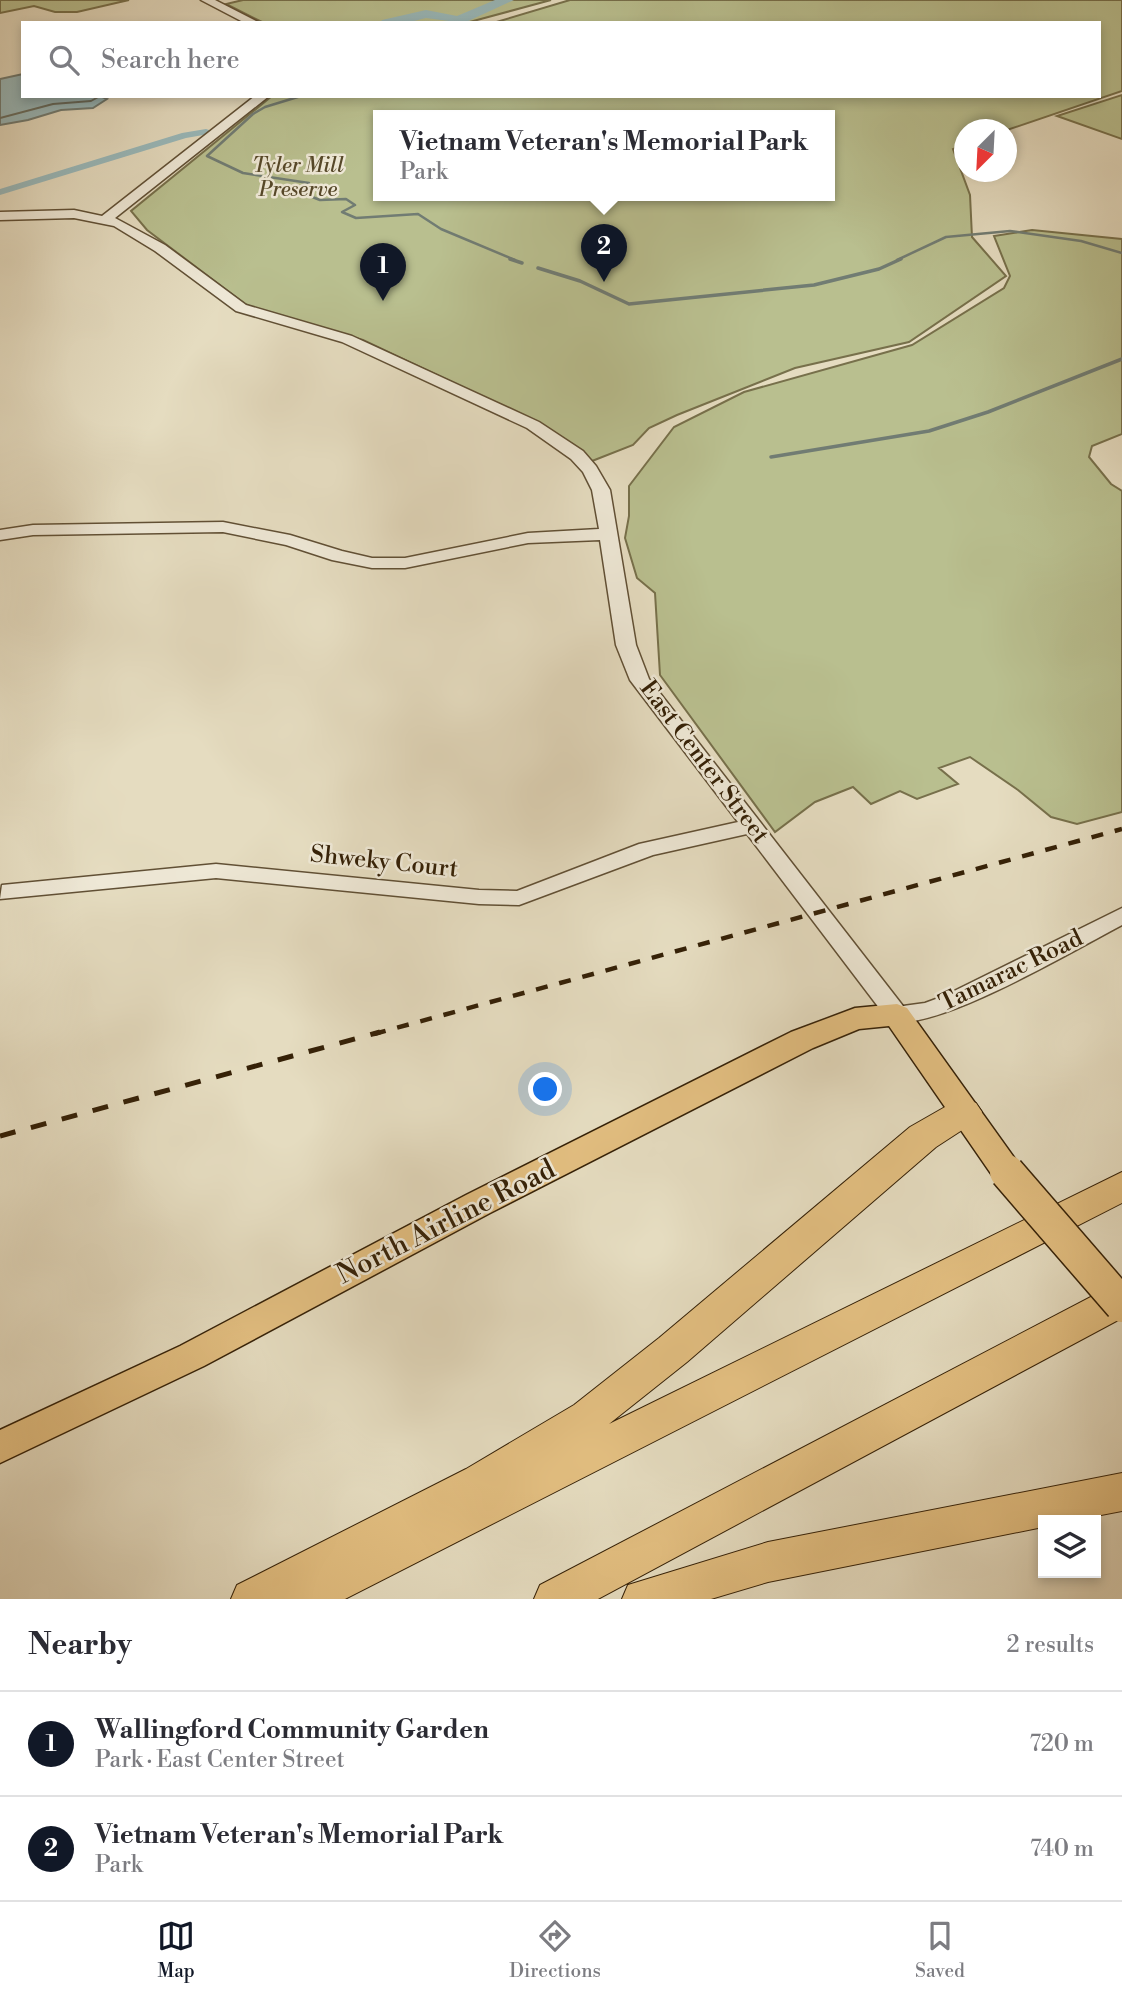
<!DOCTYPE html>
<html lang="en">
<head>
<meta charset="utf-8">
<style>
  body { margin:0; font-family:"Libre Bodoni",serif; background:#f7f7f7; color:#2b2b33 }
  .controls { position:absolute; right:21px; bottom:21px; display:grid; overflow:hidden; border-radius:0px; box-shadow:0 4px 10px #0003 }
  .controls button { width:63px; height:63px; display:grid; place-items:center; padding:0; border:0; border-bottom:2px solid #e1e1e2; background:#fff; color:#2b2b33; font:35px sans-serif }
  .compass { position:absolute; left:954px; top:119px; width:63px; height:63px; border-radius:50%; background:#fff; box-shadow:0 4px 10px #0003; rotate:204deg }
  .you { position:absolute; left:546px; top:1090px; width:24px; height:24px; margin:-18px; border:5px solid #fff; border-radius:50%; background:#1a73e8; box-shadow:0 0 0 10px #1a73e833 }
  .badge { display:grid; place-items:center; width:46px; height:46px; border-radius:50%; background:#111827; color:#fff; font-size:23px; font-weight:700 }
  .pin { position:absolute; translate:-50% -58px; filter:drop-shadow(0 2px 4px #0008) }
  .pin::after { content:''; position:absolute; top:37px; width:24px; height:21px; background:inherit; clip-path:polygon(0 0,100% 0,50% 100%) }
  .popup { position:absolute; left:373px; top:110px; width:462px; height:91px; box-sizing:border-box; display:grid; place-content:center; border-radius:0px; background:#fff; filter:drop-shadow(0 2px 5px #0005); font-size:23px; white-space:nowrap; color:#7c7c81 }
  .popup b { font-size:26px; color:#2b2b33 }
  .popup::after { content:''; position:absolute; left:50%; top:100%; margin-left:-14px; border:14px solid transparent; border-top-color:#fff }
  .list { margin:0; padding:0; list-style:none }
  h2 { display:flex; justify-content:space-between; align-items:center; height:91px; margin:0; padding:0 28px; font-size:30px }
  h2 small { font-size:23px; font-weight:400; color:#7c7c81 }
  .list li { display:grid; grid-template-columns:46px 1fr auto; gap:21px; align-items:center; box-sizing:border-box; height:105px; padding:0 28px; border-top:2px solid #e1e1e2 }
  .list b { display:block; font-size:26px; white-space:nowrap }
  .list p { margin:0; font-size:23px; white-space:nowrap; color:#7c7c81 }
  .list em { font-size:23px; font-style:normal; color:#7c7c81 }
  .icon { flex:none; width:38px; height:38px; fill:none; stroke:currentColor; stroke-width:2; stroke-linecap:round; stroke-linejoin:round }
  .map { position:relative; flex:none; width:1122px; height:1599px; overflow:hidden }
  .search { position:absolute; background:#fff; box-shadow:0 4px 10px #0003; left:21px; right:21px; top:21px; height:77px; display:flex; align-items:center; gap:18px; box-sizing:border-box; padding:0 24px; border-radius:0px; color:#7c7c81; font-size:26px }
  .sheet { height:301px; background:#fff }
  nav { display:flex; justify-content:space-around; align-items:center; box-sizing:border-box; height:98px; border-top:2px solid #e1e1e2; background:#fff; font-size:19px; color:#7c7c81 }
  nav a { display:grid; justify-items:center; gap:4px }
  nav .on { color:#111827 }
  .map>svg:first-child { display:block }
</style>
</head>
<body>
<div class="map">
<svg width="1122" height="1599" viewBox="0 0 1122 1599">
  <rect width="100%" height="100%" fill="#e5dcc0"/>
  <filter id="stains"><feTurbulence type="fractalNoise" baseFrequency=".00286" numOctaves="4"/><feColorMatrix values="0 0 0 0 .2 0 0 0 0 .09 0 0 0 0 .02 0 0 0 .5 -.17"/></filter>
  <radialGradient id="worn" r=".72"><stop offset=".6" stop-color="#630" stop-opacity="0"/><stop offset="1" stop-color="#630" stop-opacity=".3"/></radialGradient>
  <!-- green -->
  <path fill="#b9bf8f" stroke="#77704b" stroke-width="2" fill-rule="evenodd" d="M0,0H129L77,12H55L34,6L0,13Z
    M243,0H551L466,23H264L226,4Z
    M570,0H1122V91L1007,130H964V145L953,149L970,195L972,237L1006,276L909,342L795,368L677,415L649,428L633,445L592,461L574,445L538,423L363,340L264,313L245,304L147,230L131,211L272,96H1099V23H493ZM378,116H830V196H378Z
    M1122,95V139L1057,116Z
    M1032,230L1122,239V434L1092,446L1089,457L1111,484L1122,491V812L1077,824L1051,817L1018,790L970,757L939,768L958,784L917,799L900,791L871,804L853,787L815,802L775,832L660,675L655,593L637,578L625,538L629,516V486L674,427L744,392L912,345L1004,288L1010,276L994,236Z"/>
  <!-- water -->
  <path fill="#99b9bb" stroke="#717c73" stroke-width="2" d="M23,74V96H100L107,99L93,108L61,110L28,120L0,125V79Z"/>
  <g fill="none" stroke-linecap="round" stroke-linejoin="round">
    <!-- shore -->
    <path stroke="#676d61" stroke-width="2" d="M0,118L53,104L91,101L100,96"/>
    <!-- stream-far1 -->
    <path stroke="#717c73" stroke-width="2.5" d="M301,96L265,107L253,114L207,156L243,173L309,183L302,193L320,200L346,199L355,205L342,212L356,218L418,214L441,229L515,260
      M897,260L946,237L1010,231L1081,241L1122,253"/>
    <!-- stream -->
    <path stroke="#717c73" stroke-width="3.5" d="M510,259L522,263
      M538,268L580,281L629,304L814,285L879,269L901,259
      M771,457L929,431L988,412L1122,359"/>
    <!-- canal -->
    <path fill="#99b9bb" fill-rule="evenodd" d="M206,129L209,130V134L186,138L0,195V189L182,133Z"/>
    <!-- river -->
    <path fill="#99b9bb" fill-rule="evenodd" d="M495,0H514L464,23L426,18L406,23H380L382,20L426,10L457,16Z"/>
    <defs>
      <path id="minor" d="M201,0H215L260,23H245Z
        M255,96H269L115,218L165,245L246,305L352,336L539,422L583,451L596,466L610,490L636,645L649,679L903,1006L925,1003L944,996L1122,908V925C1076,949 933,1034 889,1021L747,834L653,855L519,905L479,904L216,878L0,899L2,885L216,864L479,890L517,891L639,844L738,822L630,680L616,645L600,540L528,543L405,568H372L332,560L286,545L223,532L33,535L0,540V530L33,525L223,522L290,535L342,551L372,558H405L528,533L599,529L592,490L583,472L571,459L527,428L342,342L236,311L155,251L114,226L74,218L0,220V212L74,210L102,216Z"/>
      <path id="major" d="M897,1004L907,1008L1018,1163L1023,1172L1018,1181L1007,1184L996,1181L889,1026L859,1029L813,1048L490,1213L204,1366L0,1463V1430L180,1346L466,1195L791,1032L855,1008Z"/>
      <path id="highway" d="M964,1099L976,1103L982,1112L976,1121L936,1147L687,1362L609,1424L1122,1172V1203L345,1599H231L237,1585L466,1469L574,1405L659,1338L910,1127L952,1103Z
        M1122,1283V1318L598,1599H534L540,1585L1108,1288Z
        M1122,1473V1511L1075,1520H1043V1527L768,1582L711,1599H622L628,1585L768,1542Z"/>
    </defs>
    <!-- minor casing -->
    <use href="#minor" stroke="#615035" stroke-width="3"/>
    <!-- major casing -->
    <use href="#major" stroke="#352107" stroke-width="3"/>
    <!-- highway casing -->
    <use href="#highway" stroke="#352107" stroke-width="2"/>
    <!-- minor -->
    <use href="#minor" fill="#eee8d6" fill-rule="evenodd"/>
    <!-- major -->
    <use href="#major" fill="#e2be80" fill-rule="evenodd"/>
    <!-- highway -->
    <use href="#highway" fill="#e2be80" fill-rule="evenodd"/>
    <!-- rail-far1 -->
    <path stroke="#352107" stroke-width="4.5" stroke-dasharray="12 12" stroke-linecap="butt" d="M374,1034L1122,829"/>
    <!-- rail -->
    <path stroke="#352107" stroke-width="5" stroke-dasharray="16 16" stroke-linecap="butt" d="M0,1136L380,1032"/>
    <defs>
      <path id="major-bridge" d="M1007,1172L1122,1305"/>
    </defs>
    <!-- major-bridge casing -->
    <use href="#major-bridge" stroke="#352107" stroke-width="37" stroke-linecap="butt"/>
    <!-- major-bridge -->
    <use href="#major-bridge" stroke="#e2be80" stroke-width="34"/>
  </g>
  <g text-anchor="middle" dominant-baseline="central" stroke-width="5" stroke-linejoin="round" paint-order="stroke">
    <!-- far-park labels -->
    <g font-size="21" font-style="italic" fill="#564829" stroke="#eee8d6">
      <text x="298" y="166">Tyler Mill<tspan x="298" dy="24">Preserve</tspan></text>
    </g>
    <!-- street labels -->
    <g font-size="24" fill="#352107" stroke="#eee8d6">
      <text transform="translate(704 762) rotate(53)">East Center Street</text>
      <text transform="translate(384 862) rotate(6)">Shweky Court</text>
      <text transform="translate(1011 971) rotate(-26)">Tamarac Road</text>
    </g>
    <!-- near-street labels -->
    <g font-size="28" fill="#352107" stroke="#eee8d6">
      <text transform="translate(446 1222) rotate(-27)">North Airline Road</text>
    </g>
  </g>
  <rect width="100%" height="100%" filter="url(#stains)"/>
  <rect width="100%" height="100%" fill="url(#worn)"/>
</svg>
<div class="controls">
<button><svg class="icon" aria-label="layers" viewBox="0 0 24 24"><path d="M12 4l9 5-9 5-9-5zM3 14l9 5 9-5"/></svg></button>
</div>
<svg class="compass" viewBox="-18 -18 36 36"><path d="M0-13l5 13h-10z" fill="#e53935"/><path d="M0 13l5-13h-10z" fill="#7c7c81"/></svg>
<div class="you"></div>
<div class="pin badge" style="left:383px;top:301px">1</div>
<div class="pin badge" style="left:604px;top:282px">2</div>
<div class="popup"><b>Vietnam Veteran's Memorial Park</b>Park</div>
<div class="search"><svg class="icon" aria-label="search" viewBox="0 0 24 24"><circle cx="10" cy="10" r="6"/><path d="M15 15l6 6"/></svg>Search here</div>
</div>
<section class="sheet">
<h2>Nearby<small>2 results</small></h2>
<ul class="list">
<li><span class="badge">1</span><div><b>Wallingford Community Garden</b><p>Park · East Center Street</p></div><em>720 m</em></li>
<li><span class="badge">2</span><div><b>Vietnam Veteran's Memorial Park</b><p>Park</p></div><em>740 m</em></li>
</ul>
</section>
<nav>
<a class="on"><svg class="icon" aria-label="map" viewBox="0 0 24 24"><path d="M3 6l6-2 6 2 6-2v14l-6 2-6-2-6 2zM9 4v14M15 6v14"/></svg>Map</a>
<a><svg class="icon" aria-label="directions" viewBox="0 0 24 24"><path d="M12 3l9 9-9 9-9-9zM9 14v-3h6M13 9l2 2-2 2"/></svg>Directions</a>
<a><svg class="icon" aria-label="saved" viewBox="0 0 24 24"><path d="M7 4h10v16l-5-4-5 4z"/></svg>Saved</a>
</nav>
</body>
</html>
